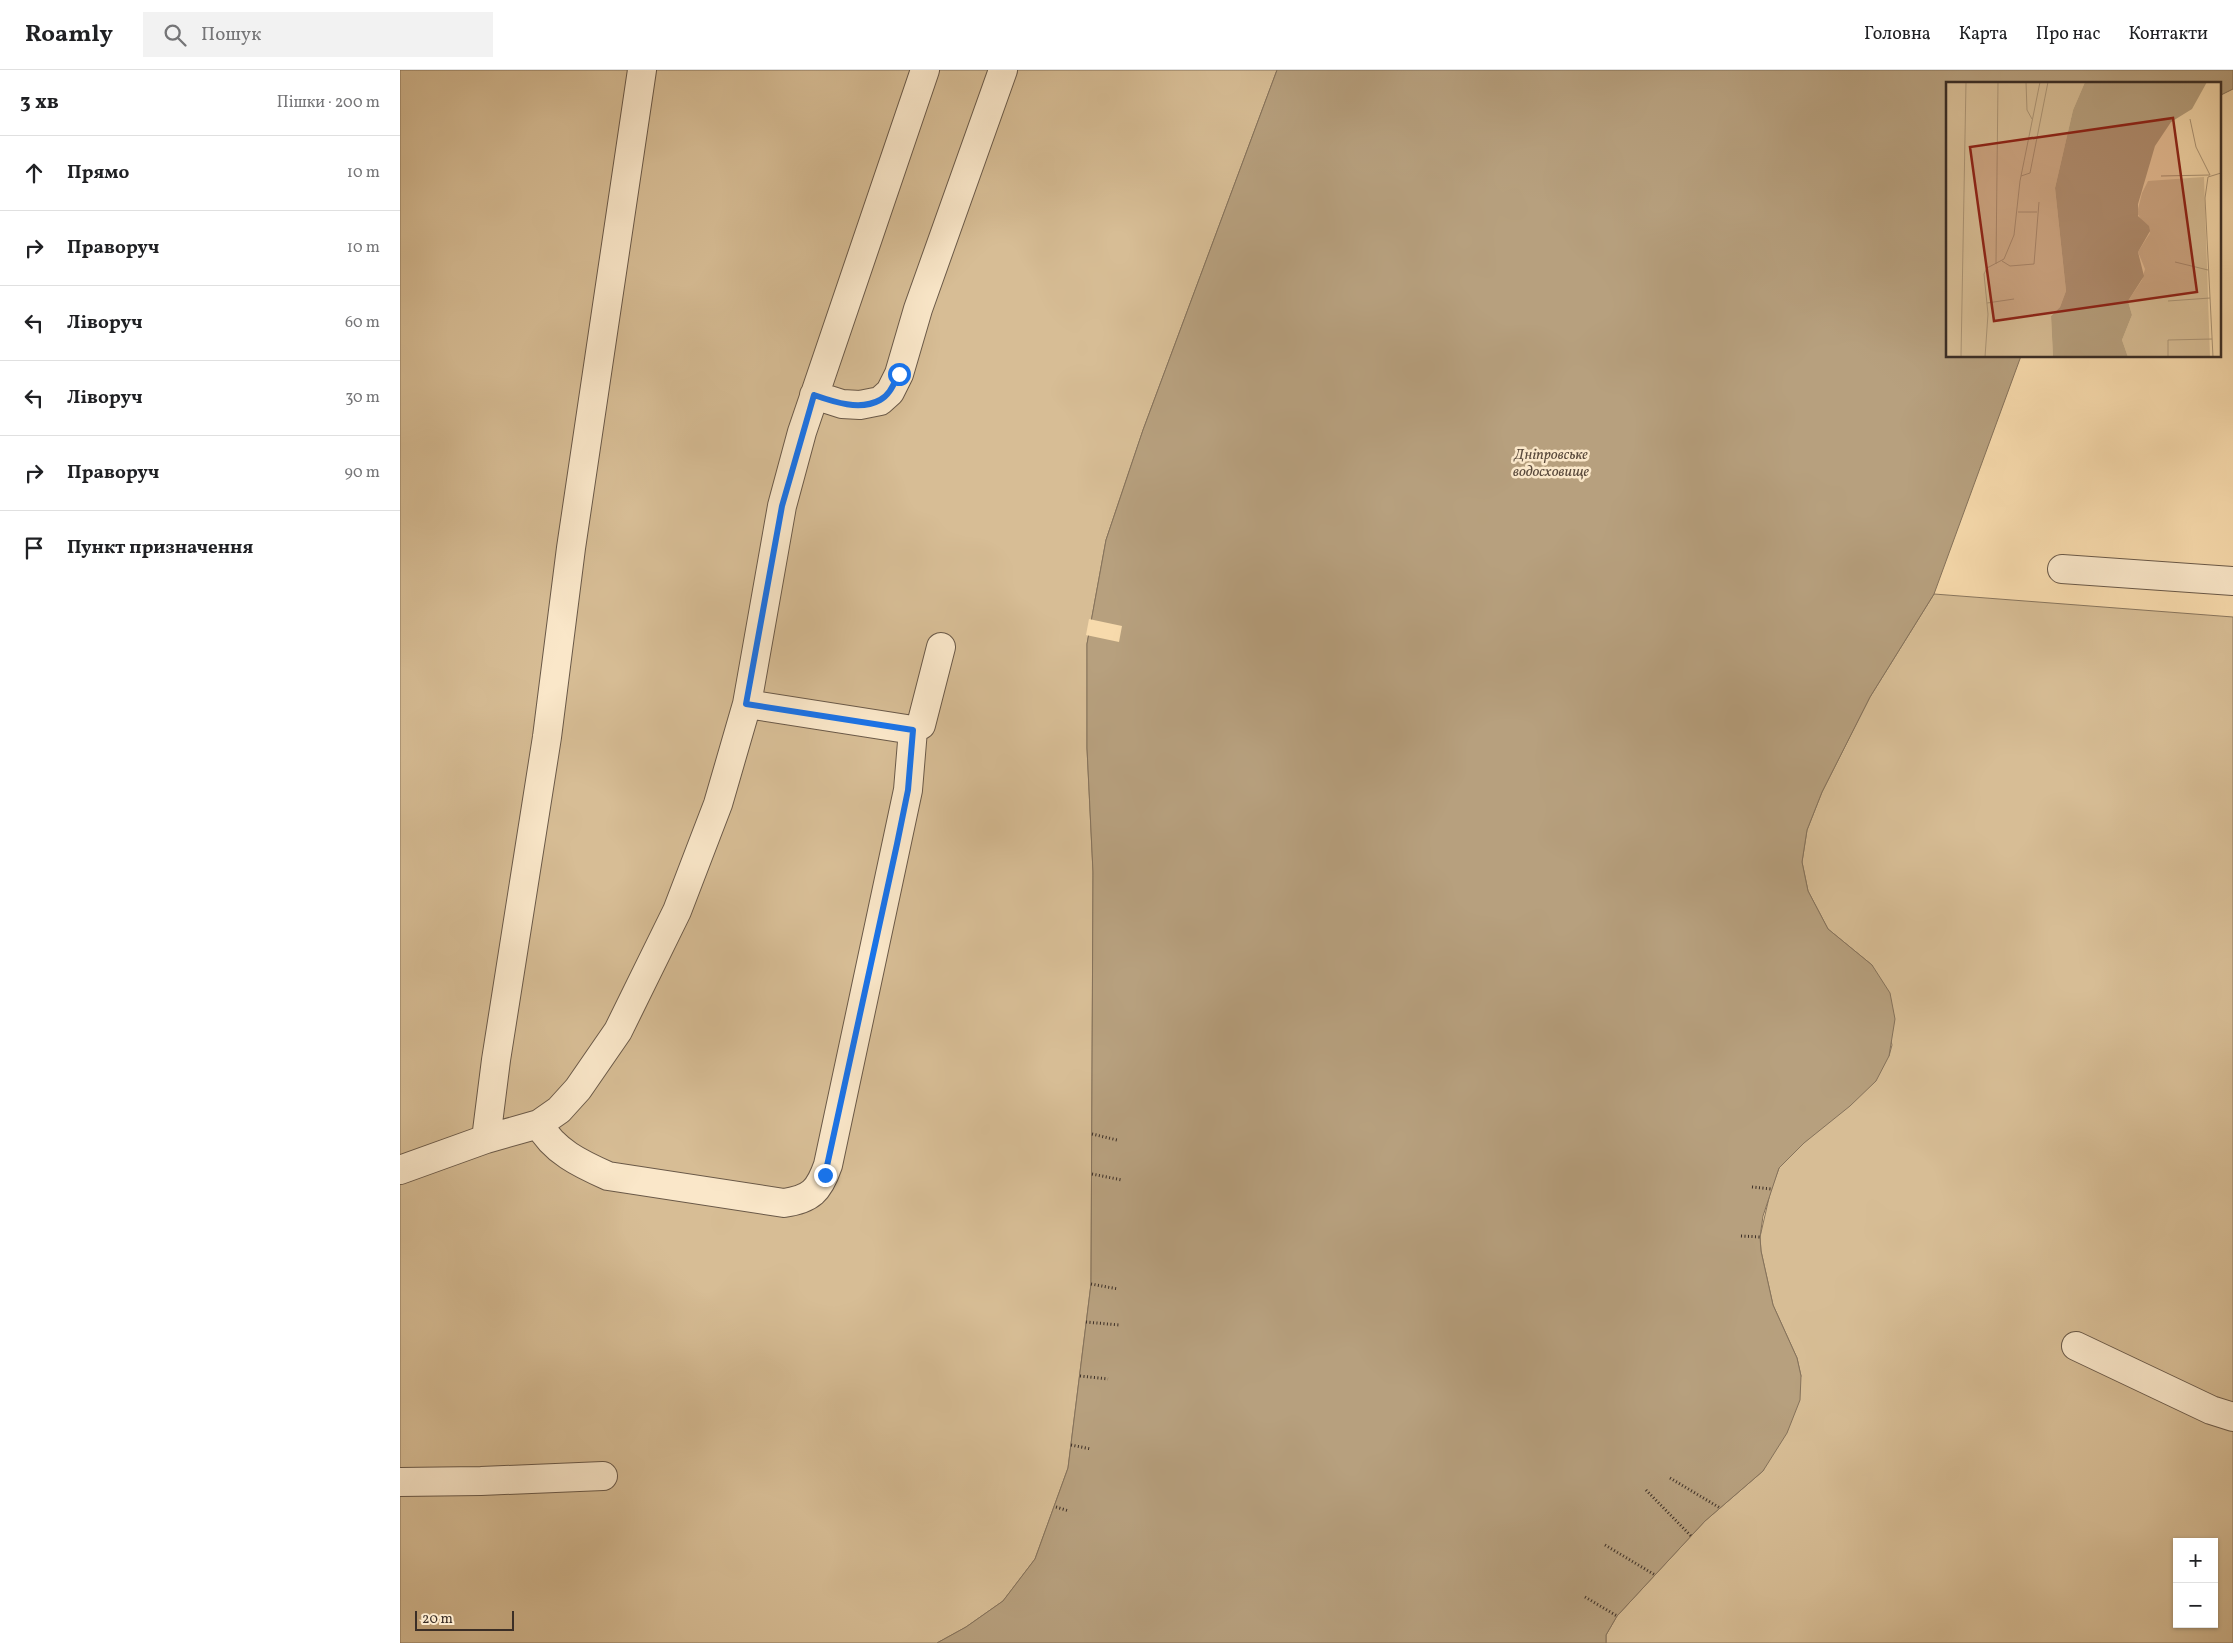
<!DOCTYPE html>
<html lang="uk">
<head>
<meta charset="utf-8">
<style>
  body { margin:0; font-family:Vollkorn,serif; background:#f2f2f2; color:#202124 }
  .controls { position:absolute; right:15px; bottom:15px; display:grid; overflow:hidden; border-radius:0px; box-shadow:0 1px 4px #0004 }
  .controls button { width:45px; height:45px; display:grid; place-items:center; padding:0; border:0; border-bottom:1px solid #e0e0e0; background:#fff; color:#202124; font:25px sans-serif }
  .scale { position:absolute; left:15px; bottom:12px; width:99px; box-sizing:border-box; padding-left:5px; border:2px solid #3b2e26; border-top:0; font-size:14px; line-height:18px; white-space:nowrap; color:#3b2e26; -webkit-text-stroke:4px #fae7c9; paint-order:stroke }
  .stop { position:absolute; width:15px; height:15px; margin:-11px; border:4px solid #1a73e8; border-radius:50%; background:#fff }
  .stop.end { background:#1a73e8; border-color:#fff; box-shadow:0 1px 5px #0008 }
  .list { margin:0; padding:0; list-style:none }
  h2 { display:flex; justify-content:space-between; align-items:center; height:65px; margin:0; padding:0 20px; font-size:21px }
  h2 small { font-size:16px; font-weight:400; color:#757577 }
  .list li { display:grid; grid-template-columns:32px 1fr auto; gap:15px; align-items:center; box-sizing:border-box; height:75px; padding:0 20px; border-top:1px solid #e0e0e0 }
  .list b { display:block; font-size:19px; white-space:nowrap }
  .list em { font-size:16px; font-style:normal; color:#757577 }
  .icon { flex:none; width:28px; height:28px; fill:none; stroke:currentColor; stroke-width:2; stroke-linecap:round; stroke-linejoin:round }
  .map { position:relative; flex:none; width:1833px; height:1573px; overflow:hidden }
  header { display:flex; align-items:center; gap:30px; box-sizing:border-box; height:70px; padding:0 25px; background:#fff; border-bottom:1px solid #e0e0e0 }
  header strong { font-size:24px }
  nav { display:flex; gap:28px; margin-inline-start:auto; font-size:18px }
  .search { width:350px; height:45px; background:#f2f2f2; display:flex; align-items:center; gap:12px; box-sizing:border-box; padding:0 18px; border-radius:0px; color:#757577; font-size:19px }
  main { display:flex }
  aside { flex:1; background:#fff }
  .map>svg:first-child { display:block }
</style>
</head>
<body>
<header>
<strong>Roamly</strong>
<div class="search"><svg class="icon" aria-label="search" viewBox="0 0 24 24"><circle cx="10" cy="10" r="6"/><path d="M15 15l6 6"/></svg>Пошук</div>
<nav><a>Головна</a><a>Карта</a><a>Про нас</a><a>Контакти</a></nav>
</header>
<main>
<aside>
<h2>3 хв<small>Пішки · 200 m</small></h2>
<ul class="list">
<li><svg class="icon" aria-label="ahead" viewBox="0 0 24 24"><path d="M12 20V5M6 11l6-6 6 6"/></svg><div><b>Прямо</b></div><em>10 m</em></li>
<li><svg class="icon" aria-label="right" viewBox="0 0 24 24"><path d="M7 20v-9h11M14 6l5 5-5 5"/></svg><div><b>Праворуч</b></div><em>10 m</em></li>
<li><svg class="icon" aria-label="left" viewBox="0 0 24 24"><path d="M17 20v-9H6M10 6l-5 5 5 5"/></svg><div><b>Ліворуч</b></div><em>60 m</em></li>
<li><svg class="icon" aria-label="left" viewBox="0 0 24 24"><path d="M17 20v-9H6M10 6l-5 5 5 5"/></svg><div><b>Ліворуч</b></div><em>30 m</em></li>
<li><svg class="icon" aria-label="right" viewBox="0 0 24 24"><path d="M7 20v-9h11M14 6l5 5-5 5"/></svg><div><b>Праворуч</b></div><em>90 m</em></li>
<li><svg class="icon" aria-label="arrive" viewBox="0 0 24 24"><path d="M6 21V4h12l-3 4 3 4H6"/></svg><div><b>Пункт призначення</b></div></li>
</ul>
</aside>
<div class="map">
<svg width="1833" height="1573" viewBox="0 0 1833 1573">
  <rect width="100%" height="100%" fill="#f7daac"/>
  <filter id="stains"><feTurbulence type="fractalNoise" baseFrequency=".004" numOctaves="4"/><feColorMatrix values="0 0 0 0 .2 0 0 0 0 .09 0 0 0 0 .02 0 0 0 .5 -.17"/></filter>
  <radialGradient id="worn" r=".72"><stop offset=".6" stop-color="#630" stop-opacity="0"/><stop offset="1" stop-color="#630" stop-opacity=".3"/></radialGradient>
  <!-- green -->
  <path fill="#d7bd95" stroke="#89765e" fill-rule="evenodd" d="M0,0H877L743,360L706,470L687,574V678L693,802L691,1214L668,1398L635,1489L603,1531L566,1557L537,1573H0Z
    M1534,524L1833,547V1573H1206V1565L1217,1546L1305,1451L1363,1401L1401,1306L1397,1288L1373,1235L1361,1181L1360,1167L1371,1119L1379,1098L1489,986L1492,975L1472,895L1428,859L1408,821L1402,792L1407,760L1422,722L1470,627ZM1777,1472H1814V1554H1777Z"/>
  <!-- water -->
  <path fill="#b7a07e" stroke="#85725b" d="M877,0H1833V19L1819,26V14H1547V286H1621L1534,524L1470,627L1422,722L1407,760L1402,792L1408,821L1428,859L1472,895L1490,923L1495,949L1489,986L1476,1011L1450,1036L1404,1073L1379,1098L1363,1146L1360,1167L1361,1181L1373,1235L1397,1288L1401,1306L1400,1330L1387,1363L1363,1401L1305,1451L1217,1546L1206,1565V1573H537L566,1557L603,1531L635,1489L668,1398L691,1214L693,802L687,678V574L706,470L743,360Z"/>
  <!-- pier -->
  <path fill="#f7daac" d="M689,549L722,556L719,572L686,565Z"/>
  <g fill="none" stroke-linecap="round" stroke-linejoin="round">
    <defs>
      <path id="minor" d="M414,325L442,334L460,335L480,331L490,322L499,304L518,239L603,0
        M1662,499L1833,511
        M347,634L513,660
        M139,1054C153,1081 181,1094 208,1106L384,1133C411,1129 419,1121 428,1095L508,720L513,660L521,655L541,577
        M86,1069L96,990L147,667L171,478L242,0
        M0,1100L86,1069L139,1054L159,1040L178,1019L218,961L277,841L318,734L347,634L382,436L402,362L525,0
        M1676,1276L1811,1340L1833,1347
        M0,1412L81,1411L203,1406"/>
    </defs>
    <!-- minor casing -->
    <use href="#minor" stroke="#6a5948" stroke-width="30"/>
    <!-- path -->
    <path stroke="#3b2e26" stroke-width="3" stroke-dasharray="1 2.5" stroke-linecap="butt" d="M692,1064L717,1070
      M692,1104L722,1110
      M1352,1117L1371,1119
      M1341,1166L1360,1167
      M691,1214L718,1219
      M686,1252L719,1255
      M680,1306L708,1309
      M671,1375L691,1379
      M1270,1408L1320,1438
      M1246,1420L1291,1466
      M656,1437L669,1441
      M1205,1475L1255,1505
      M1185,1527L1217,1546"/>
    <!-- minor -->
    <use href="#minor" stroke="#fae7c9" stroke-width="28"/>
  </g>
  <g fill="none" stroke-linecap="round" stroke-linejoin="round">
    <!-- route -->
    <path stroke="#1a73e8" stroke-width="6" d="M425,1105L497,774L508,720L513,660L346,634L382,436L414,325C434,332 460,341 480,330C490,325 494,313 499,304"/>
  </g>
  <g text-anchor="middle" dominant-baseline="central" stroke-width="5" stroke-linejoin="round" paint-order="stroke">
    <!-- water labels -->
    <g font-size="15" font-style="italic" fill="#5a4a3c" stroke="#fae7c9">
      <text x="1151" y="385">Дніпровське<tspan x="1151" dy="17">водосховище</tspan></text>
    </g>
  </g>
  <!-- overview -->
  <g transform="translate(1546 12)">
    <rect width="275" height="275" fill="#f7daac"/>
    <path d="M0,0H139L127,28L109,106L120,209L114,225L105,234L107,275H0ZM258,95L264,275H182L176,258L186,233L182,219L196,198L199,187L192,170L204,151L191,131L196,111L202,99Z" fill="#d7bd95"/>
    <path d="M139,0H261L246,27L225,40L209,64L192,122V134L203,144L204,149L192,170L198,194L182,219L186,233L176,258L182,275H107L105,234L114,225L120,209L109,106L127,28Z" fill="#b7a07e"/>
    <path fill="none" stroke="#ac9576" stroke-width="1" d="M80,0L81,28L86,37M75,94L84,91L102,0M215,94L264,93L250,65L244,37M72,130H91M56,179L64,184L88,182L93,120M229,180L262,188M50,182L52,0M222,219L264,216M41,221L68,217M15,275L20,0M39,275L42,232L38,192L41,186L58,177L68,153L74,99L94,0M222,275V258L266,257M267,275L259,116L262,95L275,91"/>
    <path fill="#8f2418" fill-opacity="0.15" stroke="#8f2418" stroke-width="2.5" d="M227,36L251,210L48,239L24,65Z"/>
    <rect width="275" height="275" fill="none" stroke="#3b2e26" stroke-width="2.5"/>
  </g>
  <rect width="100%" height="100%" filter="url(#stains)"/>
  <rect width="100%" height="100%" fill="url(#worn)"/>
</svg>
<div class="controls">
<button>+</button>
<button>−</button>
</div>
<div class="scale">20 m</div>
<div class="stop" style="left:499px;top:304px"></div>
<div class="stop end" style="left:425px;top:1105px"></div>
</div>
</main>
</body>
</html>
